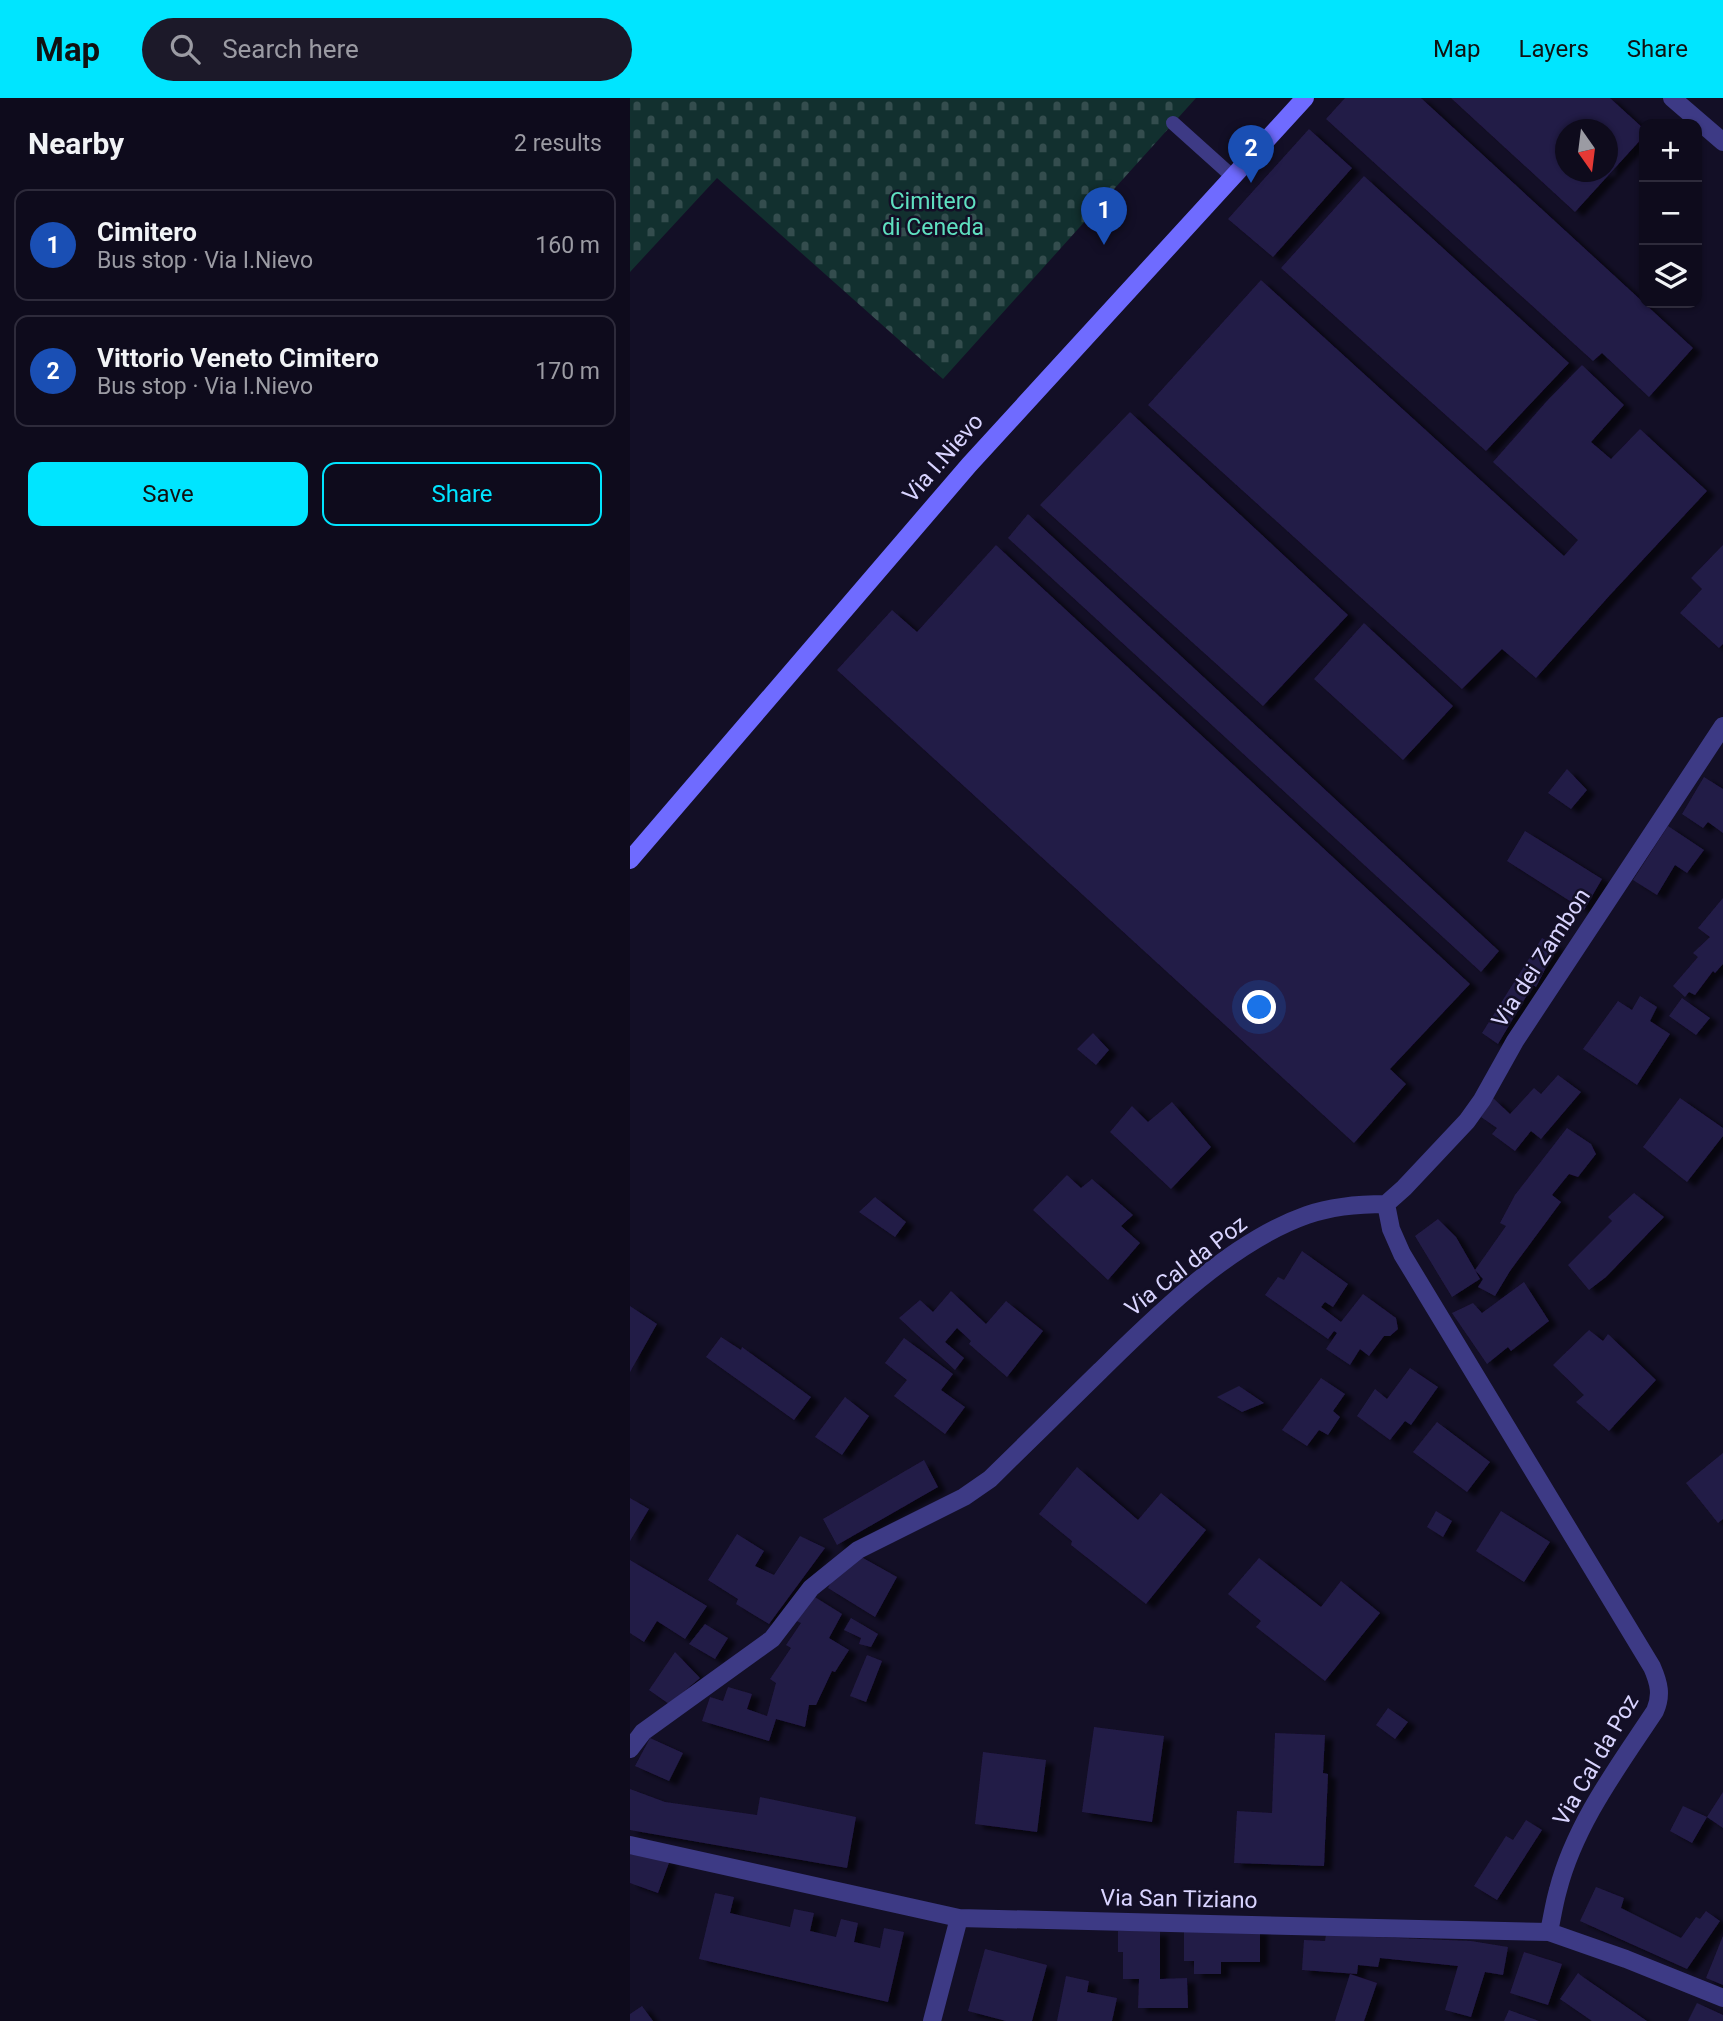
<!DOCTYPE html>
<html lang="en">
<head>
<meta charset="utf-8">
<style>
  body { margin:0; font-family:Roboto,sans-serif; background:#1c1929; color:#f1f3f6 }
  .controls { position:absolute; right:21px; top:21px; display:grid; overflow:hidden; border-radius:14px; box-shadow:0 2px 5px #0004 }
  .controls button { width:63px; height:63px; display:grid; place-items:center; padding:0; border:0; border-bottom:2px solid #2e2b3b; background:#0e0b1c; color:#f1f3f6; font:35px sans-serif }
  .compass { position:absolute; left:925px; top:21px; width:63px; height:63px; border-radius:50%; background:#0e0b1c; box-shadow:0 2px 5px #0004; rotate:166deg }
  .you { position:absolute; left:630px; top:910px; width:24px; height:24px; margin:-18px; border:5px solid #fff; border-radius:50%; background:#1a73e8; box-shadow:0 0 0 10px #1a73e833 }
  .badge { display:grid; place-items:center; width:46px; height:46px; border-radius:50%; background:#00e5ff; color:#fff; font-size:23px; font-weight:700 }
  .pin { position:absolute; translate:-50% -58px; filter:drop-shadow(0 2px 4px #0008) }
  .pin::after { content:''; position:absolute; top:37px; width:24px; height:21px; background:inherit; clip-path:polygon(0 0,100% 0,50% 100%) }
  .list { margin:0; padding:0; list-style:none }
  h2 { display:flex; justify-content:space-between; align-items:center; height:91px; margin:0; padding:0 28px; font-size:30px }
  h2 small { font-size:23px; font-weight:400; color:#9b9ba3 }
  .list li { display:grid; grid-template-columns:46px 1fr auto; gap:21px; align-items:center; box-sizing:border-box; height:112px; margin:0 14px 14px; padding:0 14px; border:2px solid #2e2b3b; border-radius:14px }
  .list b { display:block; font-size:26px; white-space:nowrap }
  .list p { margin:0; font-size:23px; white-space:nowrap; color:#9b9ba3 }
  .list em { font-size:23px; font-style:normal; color:#9b9ba3 }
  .actions { display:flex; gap:14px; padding:21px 28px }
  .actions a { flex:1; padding:16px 0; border:2px solid #00e5ff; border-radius:14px; text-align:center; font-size:24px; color:#00e5ff }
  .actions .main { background:#00e5ff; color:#111 }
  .icon { flex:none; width:38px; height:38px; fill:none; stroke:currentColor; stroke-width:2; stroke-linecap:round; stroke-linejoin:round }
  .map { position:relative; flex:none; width:1093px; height:1923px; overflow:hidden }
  header { display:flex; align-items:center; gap:42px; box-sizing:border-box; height:98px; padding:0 35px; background:#00e5ff; color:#111 }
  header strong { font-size:33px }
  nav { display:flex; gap:38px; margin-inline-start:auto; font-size:24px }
  .search { width:490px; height:63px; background:#1c1929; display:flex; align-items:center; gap:18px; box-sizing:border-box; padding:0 24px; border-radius:38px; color:#9b9ba3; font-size:26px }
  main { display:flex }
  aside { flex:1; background:#0e0b1c }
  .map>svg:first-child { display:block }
</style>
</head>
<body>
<header>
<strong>Map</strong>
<div class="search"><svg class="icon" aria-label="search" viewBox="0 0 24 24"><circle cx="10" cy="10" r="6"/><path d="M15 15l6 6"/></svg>Search here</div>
<nav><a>Map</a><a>Layers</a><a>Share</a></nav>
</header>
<main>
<aside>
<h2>Nearby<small>2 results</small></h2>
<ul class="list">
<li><span class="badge" style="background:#1a4fb4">1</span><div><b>Cimitero</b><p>Bus stop · Via I.Nievo</p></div><em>160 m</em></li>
<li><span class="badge" style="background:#1a4fb4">2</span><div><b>Vittorio Veneto Cimitero</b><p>Bus stop · Via I.Nievo</p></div><em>170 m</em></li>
</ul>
<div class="actions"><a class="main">Save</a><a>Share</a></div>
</aside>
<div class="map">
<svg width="1093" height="1923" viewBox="0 0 1093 1923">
  <defs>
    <pattern id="cemetery-stones" width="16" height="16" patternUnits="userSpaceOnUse" patternTransform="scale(1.75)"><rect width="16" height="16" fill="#12302f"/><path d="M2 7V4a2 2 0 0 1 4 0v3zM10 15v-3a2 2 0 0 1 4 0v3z" fill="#344d4e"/></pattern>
    <filter id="shadow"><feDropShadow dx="8" dy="4.5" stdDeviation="2" flood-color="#0009"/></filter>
  </defs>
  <rect width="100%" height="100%" fill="#130f26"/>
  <!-- cemetery -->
  <path fill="url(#cemetery-stones)" d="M0,0H566L313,281L87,80L0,174Z"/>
  <!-- building -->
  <path fill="#241b47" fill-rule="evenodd" filter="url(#shadow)" d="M715,0H791L1063,250L1019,299L972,255L963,263L696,21Z
    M821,0H980L1014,31V38L945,114ZM935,32H978V74H935Z
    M679,31L722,70L643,159L598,121Z
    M734,78L939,265L856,353L651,170Z
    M631,182L934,458L948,442L863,364L917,303L952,267L994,307L961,344L981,361L1010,331L1077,393L980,497L906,580L872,551L832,591L518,307Z
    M500,314L718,517L633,608L410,407Z
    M398,416L869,853L851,874L378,440Z
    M366,447L840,886L760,971L776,986L724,1045L207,572L262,512L287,534Z
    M1093,447V546L1089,550L1050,515L1072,491L1061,480Z
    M734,525L823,608L773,662L684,581Z
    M937,671L957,692L941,711L918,695Z
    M1074,679L1093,691V735L1078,724L1073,730L1052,716Z
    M1038,728L1074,752L1057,775L1045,767L1027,797L1003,782Z
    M895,733L972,781L954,812L877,763Z
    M1093,800V866L1085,875L1083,873L1065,897L1059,894L1055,899L1043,888L1068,859L1063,855L1080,839L1068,830Z
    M912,840L927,848L906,889L903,887L868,946L852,935Z
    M1010,898L1027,909L1020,923L1040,936L1007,987L953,951L988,903L1002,912Z
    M1052,900L1080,920L1066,937L1039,918Z
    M463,935L479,952L466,967L447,951Z
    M928,977L951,994L911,1041L901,1033L885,1053L862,1036L867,1030L851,1019L863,1000L880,1016L904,990L911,996Z
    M1050,1000L1093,1030V1038L1057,1084L1013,1049Z
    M542,1004L581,1049L541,1091L480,1034L502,1008L518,1024Z
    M937,1030L961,1046L966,1056L948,1079L939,1076L922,1097L931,1104L880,1173L865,1198L848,1189L853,1181L845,1172L850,1181L822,1199L785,1138L808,1121L826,1139L845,1172L876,1128L870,1125L885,1097Z
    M437,1077L451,1090L462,1081L503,1117L491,1128L510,1145L478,1182L403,1112Z
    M1004,1095L1034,1119L976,1179L959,1192L938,1167L982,1123L978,1119Z
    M245,1099L276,1124L265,1139L229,1114Z
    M672,1153L718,1186L703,1209L695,1204L691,1209L711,1224L733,1196L766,1220L768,1231L760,1238H754L739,1258L730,1251L720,1267L696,1251L707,1235L704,1233L698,1241L635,1197L648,1179L654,1182Z
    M894,1184L919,1223L881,1253L878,1249L857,1266L822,1215L843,1205L852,1215Z
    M321,1193L356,1226L376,1203L413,1233L377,1279L339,1246L341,1243L327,1230L315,1244L334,1260L325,1272L269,1220L290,1202L303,1214Z
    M0,1208L27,1226L0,1274Z
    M959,1232L973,1243L978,1236L1026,1282L979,1333L946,1304L954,1297L923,1267Z
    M91,1239L111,1252L112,1249L181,1299L164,1322L76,1259Z
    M274,1240L323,1276L311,1292L335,1309L315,1336L264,1298L277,1282L255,1265Z
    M780,1270L808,1289L781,1327L775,1323L760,1342L727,1318L745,1291L757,1301Z
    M691,1280L715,1296L703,1313L710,1319L698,1337L689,1332L677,1348L652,1332Z
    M609,1288L634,1305L612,1314L587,1299Z
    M215,1299L239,1318L212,1357L185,1339Z
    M807,1324L860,1364L837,1394L783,1354Z
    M1093,1355V1421L1088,1425L1056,1385Z
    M294,1362L308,1389L207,1447L193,1421Z
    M447,1369L508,1422L531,1395L576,1432L516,1506L441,1447L442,1443L409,1416Z
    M0,1400L19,1411L0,1443Z
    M806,1413L822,1423L813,1439L797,1429Z
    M871,1413L920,1444L894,1484L846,1453Z
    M107,1436L134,1453L125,1468L144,1477L170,1438L195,1450L139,1526L106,1506L108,1501L78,1482Z
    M226,1456L267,1479L245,1519L198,1490L209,1470Z
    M629,1460L691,1509L711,1483L750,1515L695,1583L626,1529L631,1523L598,1496Z
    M0,1462L77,1508L55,1541L27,1523L14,1544L0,1535Z
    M180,1496L212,1516L199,1540L219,1552L205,1574L202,1573L186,1607H179L175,1629L146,1621L139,1643L72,1623L80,1599L93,1603L98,1589L122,1596L117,1611L137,1618L146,1585L140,1581L161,1550L156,1547L171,1525L164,1522Z
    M221,1520L248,1536L241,1549L229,1546L231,1540L214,1532Z
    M75,1526L98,1540L85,1561L59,1546Z
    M45,1554L70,1580L39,1606L19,1592Z
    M237,1557L252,1563L236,1604L220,1598Z
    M758,1610L778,1624L765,1641L746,1627Z
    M464,1629L534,1638L522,1724L452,1714Z
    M645,1635L695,1637L693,1675L698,1676L694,1768L604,1765L607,1713L642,1715Z
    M20,1640L53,1655L39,1683L5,1668Z
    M353,1654L416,1662L407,1734L345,1726Z
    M0,1691L35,1704L127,1717L130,1699L226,1719L217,1770L0,1732Z
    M1093,1694V1730L1077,1719Z
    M1053,1708L1077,1719L1062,1745L1040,1733Z
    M896,1722L912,1732L867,1802L844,1788L876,1738L883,1742Z
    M0,1756L40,1762L28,1795L0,1785Z
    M966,1789L994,1800L991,1810L1051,1840L1066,1819L1070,1821L1076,1813L1090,1823L1057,1871L950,1823Z
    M85,1795L104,1799L100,1815L160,1829L164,1811L184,1815L180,1833L206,1839L211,1821L228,1825L224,1844L250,1850L254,1830L274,1834L258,1904L69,1861Z
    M554,1830L630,1831V1864H591V1876H564V1863H554Z
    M488,1833H530V1881L557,1880L558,1910H508L509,1881H493V1854H488Z
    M696,1837L841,1843L878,1849L873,1877L855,1874L841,1919L815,1912L828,1868L750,1860L748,1869L728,1867L727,1876L672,1872L674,1842L695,1843Z
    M1093,1838V1887L1076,1880Z
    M355,1851L417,1867L402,1923H376L338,1913Z
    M894,1854L932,1866L918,1907L880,1895Z
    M948,1875L953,1879L1017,1923H962L930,1901Z
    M720,1876L747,1885L734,1923H705Z
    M436,1878L459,1883L457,1894L487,1900L482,1923H427Z
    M1067,1905L1093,1917V1923H1058Z
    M12,1908L23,1923H0V1916Z
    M879,1912L909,1923H874Z"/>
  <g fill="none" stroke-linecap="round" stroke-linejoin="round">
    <!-- lane -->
    <path stroke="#3d3a85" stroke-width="14" d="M543,25L602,78"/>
    <!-- street -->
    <path stroke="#3d3a85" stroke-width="18" d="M1042,0L1093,44
      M756,1106L774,1090L837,1023L852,1002L885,943L1093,628
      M0,1651L13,1634L142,1541L181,1490L228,1452L334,1399L360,1381C397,1345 433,1309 470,1273C527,1217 600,1144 677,1117C703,1108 728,1106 756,1106L761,1131L772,1156L1022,1569C1029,1585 1032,1597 1025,1613C988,1669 945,1726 928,1792C924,1806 922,1820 919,1834
      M0,1747L329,1820L919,1834L996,1861L1093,1900
      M302,1923L329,1820"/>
    <!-- secondary -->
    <path stroke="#6f6bff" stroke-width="18" d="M0,762L339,367L675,0"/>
  </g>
  <g text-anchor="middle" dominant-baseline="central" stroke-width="5" stroke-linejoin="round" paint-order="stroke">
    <!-- park labels -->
    <g font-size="23" fill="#5fe0c0" stroke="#130f26">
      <text x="303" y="103">Cimitero<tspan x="303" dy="26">di Ceneda</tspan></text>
    </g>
    <!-- street labels -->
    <g font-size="23" fill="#d9d4ff" stroke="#130f26">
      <text transform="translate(313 360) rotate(-49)">Via I.Nievo</text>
      <text transform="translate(911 860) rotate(-57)">Via dei Zambon</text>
      <text transform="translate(556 1168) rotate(-38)">Via Cal da Poz</text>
      <text transform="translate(966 1662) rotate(-60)">Via Cal da Poz</text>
      <text transform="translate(549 1801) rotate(1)">Via San Tiziano</text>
    </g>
  </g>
</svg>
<div class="controls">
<button>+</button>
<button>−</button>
<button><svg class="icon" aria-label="layers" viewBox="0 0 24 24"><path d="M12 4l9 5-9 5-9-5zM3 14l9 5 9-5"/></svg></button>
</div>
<svg class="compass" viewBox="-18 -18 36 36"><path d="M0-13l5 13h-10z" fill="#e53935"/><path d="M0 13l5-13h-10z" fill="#9b9ba3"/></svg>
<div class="you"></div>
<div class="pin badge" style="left:474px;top:147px;background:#1a4fb4">1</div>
<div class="pin badge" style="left:621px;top:85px;background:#1a4fb4">2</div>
</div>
</main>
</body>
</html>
